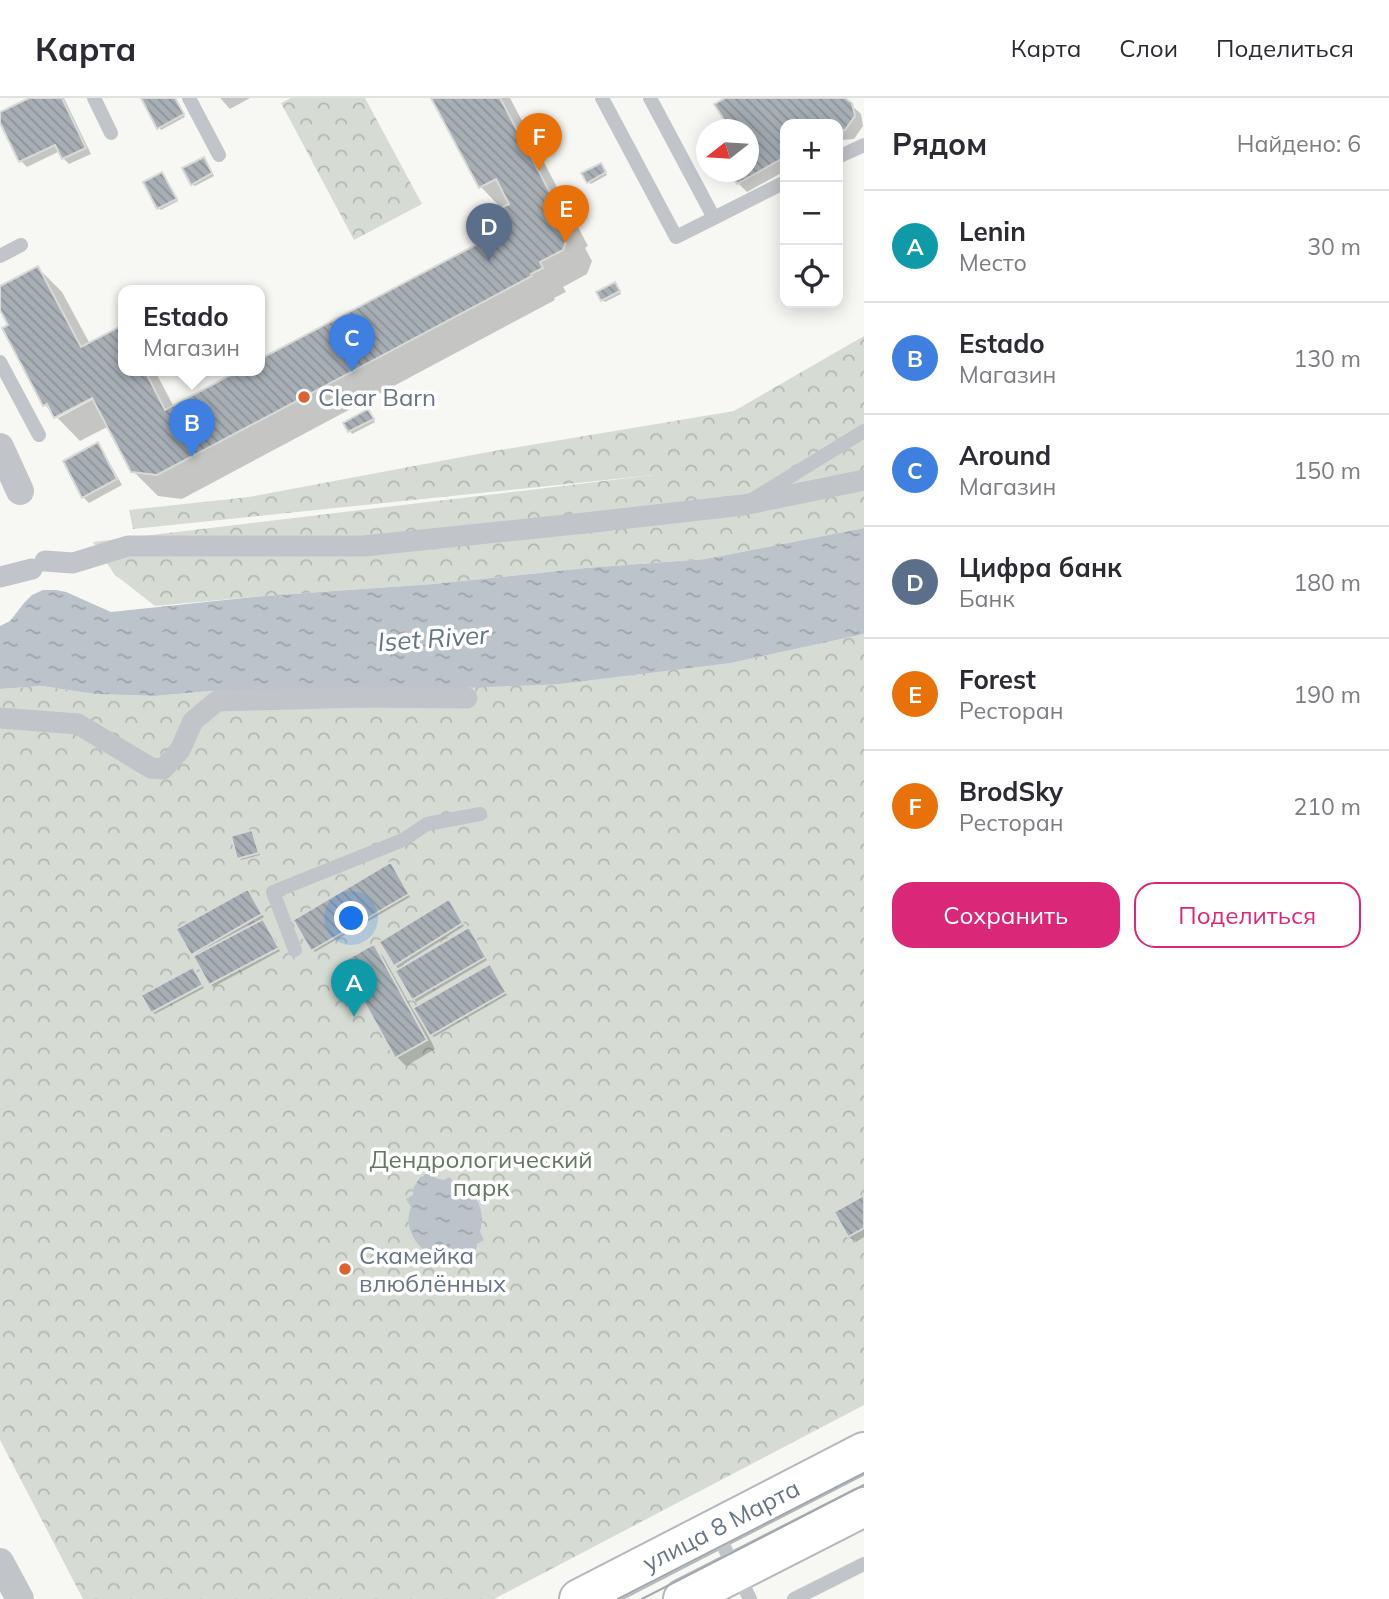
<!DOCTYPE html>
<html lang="ru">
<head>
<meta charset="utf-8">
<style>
  body { margin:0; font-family:Mulish,sans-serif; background:#f2f2f3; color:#2b2b33 }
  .controls { position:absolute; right:21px; top:21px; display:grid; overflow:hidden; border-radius:14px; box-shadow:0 4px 18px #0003 }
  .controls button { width:63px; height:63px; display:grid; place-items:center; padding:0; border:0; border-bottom:2px solid #e1e1e2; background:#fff; color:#2b2b33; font:35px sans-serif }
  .compass { position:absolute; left:696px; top:21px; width:63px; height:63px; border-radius:50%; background:#fff; box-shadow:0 4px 18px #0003; rotate:253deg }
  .you { position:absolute; left:352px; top:821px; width:24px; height:24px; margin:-18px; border:5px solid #fff; border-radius:50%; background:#1a73e8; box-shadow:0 0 0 10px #1a73e833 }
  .badge { display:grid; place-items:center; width:46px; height:46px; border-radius:50%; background:#db2777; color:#fff; font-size:23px; font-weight:700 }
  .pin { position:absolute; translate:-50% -58px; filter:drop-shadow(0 2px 4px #0008) }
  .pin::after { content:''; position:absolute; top:37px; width:24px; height:21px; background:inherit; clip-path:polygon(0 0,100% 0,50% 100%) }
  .popup { position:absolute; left:118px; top:187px; width:147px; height:91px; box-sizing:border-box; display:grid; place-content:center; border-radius:14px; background:#fff; filter:drop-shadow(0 2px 5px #0005); font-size:23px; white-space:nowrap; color:#7c7c81 }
  .popup b { font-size:26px; color:#2b2b33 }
  .popup::after { content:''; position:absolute; left:50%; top:100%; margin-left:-14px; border:14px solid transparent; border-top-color:#fff }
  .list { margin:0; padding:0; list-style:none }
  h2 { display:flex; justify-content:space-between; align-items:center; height:91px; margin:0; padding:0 28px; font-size:30px }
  h2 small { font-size:23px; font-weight:400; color:#7c7c81 }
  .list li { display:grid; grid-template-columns:46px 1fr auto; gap:21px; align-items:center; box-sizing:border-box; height:112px; padding:0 28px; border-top:2px solid #e1e1e2 }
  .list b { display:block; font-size:26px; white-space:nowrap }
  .list p { margin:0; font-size:23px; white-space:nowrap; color:#7c7c81 }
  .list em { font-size:23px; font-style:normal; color:#7c7c81 }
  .actions { display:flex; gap:14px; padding:21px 28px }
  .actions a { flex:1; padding:16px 0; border:2px solid #db2777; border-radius:21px; text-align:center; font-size:24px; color:#db2777 }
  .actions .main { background:#db2777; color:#fff }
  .icon { flex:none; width:38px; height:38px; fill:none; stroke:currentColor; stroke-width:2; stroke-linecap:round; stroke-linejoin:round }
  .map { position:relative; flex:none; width:864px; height:1501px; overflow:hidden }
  header { display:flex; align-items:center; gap:42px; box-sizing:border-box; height:98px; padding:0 35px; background:#fff; border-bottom:2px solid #e1e1e2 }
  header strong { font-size:33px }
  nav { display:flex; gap:38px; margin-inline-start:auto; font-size:24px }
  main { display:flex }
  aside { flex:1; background:#fff }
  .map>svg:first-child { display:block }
</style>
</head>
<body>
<header>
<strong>Карта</strong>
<nav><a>Карта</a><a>Слои</a><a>Поделиться</a></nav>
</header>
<main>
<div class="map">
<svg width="864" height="1501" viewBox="0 0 864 1501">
  <defs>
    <pattern id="forest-crowns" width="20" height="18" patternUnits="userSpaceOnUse" patternTransform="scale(1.75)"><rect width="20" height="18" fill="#d6dcd4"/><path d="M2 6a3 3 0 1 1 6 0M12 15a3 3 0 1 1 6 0" fill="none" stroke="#b1b7b2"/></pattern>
    <pattern id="water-ripples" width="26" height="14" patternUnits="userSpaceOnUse" patternTransform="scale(1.75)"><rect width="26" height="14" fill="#bbc4ca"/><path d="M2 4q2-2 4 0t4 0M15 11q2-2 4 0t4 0" fill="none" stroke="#9ca4aa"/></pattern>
    <pattern id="building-back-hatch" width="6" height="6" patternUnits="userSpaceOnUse" patternTransform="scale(1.75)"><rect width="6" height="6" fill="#a7afb5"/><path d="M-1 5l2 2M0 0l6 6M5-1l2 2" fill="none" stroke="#8c9399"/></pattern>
  </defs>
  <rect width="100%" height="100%" fill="#f7f7f4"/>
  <!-- forest -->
  <path fill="url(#forest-crowns)" d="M291,0H365L422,106L354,142L281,5Z
    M864,238V430L706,461L586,470L433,486L264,498L155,508L114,476L93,444L654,377L133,431L129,412L249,399L494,353L734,313Z
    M864,536V1307L494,1501H83L0,1342V591L42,588L94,596L155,598L209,593L466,590L731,565Z"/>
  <!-- water -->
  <path fill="url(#water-ripples)" d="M864,430V536L731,565L559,586L466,590L209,593L155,598L94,596L42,588L0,591V528L10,523L24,505L32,497L43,492H56L66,494L111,514L264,498L433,486L586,470L706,461Z
    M427,1077L443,1082L450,1079C455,1088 461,1088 468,1093C482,1103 484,1119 480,1134L484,1142L477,1146C474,1176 456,1159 439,1166L435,1158C416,1151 403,1129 411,1109L406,1101L413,1097L414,1089L420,1079Z"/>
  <!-- shadow -->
  <path fill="#0003" fill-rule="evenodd" d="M33,0H64L91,56L69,66L63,60L60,53L27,69L21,63L0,21V16Z
    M143,0H175L185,19L161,32Z
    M220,0H250L230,11Z
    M433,0H510L588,148L585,150L592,163L587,176L563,189L566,194L554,200L555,202L182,401L158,398L133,373L109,328L80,343L45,307L10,228L0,209V190L38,170L62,194L90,246L124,273H155L174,309L260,273L504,133L502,111L481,89ZM99,294L101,297L58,320V316Z
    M728,0H846L848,4L861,16L863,28L854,41L842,42L838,44V26H785V73L747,94L738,85L732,74H748V32Z
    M206,63L214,78L195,88L192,86Z
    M603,70L607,77L591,86L588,84Z
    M164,78L178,103L161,112L158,110Z
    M617,188L621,196L605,204L602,202Z
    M371,316L375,324L352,336L350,333L345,326Z
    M97,347L103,353L122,387L89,405L83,399Z
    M252,734L254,736L260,757L241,762L239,760Z
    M393,769L410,799L315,854L313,852Z
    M250,796L264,819L261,821L266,826L280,853L213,889L192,856Z
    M451,806L464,828L404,866L405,869L471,834L487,862L416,904L397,873L400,872L395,867Z
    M374,849L383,858L413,912L489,868L507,897L434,939L425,931L435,951L406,968L397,959Z
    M193,871L204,890L155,916L152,914Z
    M864,1099V1139L856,1144L850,1138Z"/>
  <!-- building -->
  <path fill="url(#building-back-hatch)" stroke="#d9d9d7" stroke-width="2" d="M29,0H62L86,50L62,61L55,47L19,64L0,25V14Z
    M141,0H175L184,16L157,31Z
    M431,0H500L565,123L562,125L568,137L563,152L540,164L543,170L531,176L532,178L157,377L131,374L92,300L54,320L47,306L43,308L2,230L8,227L0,212V188L38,168L81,249L121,228L124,233V273H145L165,312L238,273H260V261L502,133L492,114L509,106L496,81L479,90Z
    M725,0H845L852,5L855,18L845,32L838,33V26H785V59L737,86L730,74H748V32H731L714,6Z
    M204,59L212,75L191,87L182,70Z
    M601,65L606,74L587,85L581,75Z
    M162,74L177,101L157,111L143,84Z
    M615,184L620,193L601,203L596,194Z
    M368,311L374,321L348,334L343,325Z
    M98,344L117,381L82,400L63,363Z
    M252,732L259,755L237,761L231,738Z
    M391,764L409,796L311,853L293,822Z
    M248,791L262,816L191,857L176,831Z
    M449,801L463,825L394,868L379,844Z
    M263,821L279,850L209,887L193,858Z
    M469,829L486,859L412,902L395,873Z
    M374,846L427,942L395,960L342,864Z
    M490,866L506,894L430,938L413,910Z
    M193,869L203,887L151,915L141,897Z
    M864,1097V1130L848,1139L834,1114Z"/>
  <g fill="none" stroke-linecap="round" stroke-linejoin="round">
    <defs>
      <path id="secondary" d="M579,1501L864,1354
        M683,1501L864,1409"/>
    </defs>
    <!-- secondary casing -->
    <use href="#secondary" stroke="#b3b8bd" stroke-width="42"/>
    <!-- service -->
    <path stroke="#c1c4c8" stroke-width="14" d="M94,0L111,35
      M189,0L219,57
      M602,0L676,139L714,120
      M650,0L714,120L785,84
      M838,59L864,47
      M0,158L21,147
      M0,264L39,337
      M755,400L864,333
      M295,852L273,794L403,742L427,726L480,716
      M716,1433L750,1501
      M794,1501L864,1466"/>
    <!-- pedestrian -->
    <path stroke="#c1c4c8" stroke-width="21" d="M45,463L73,465L128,448H364L585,425L743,407L864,382
      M0,479L32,471
      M0,620L78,626L151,670L163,671L180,652L193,623L217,603L363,599L467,600"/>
    <!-- minor -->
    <path stroke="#c1c4c8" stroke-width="28" d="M0,349L20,393
      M0,1464L20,1501"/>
    <!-- secondary -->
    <use href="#secondary" stroke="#fff" stroke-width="38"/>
    <!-- tram -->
    <path stroke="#a2a7ad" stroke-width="2" d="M618,1501L864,1375
      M642,1501L864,1387"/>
  </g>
  <!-- markers -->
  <g fill="#dc632f" stroke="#fff" stroke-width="2.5">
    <circle cx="304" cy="299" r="7"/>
    <circle cx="345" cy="1171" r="7"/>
  </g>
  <g text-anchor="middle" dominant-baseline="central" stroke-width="7" stroke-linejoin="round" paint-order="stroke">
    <!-- poi labels -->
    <g font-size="24" fill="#677584" stroke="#fff" text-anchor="start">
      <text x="318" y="299">Clear Barn</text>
      <text x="359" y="1157">Скамейка<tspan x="359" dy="28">влюблённых</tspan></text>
    </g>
    <!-- park labels -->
    <g font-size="24" fill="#657762" stroke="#fff">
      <text x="481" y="1061">Дендрологический<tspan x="481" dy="28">парк</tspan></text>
    </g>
    <!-- street labels -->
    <g font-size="24" fill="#677584" stroke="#fff">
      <text transform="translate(721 1427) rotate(-27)">улица 8 Марта</text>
    </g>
    <!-- water labels -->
    <g font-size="26" font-style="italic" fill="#637780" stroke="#fff">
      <text transform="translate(433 540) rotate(-4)">Iset River</text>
    </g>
  </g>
</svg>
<div class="controls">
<button>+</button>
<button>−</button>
<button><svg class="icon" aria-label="locate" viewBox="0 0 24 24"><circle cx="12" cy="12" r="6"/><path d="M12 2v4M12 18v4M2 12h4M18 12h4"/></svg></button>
</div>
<svg class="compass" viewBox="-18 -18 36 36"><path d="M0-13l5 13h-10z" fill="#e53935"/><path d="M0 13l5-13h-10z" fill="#7c7c81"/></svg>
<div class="you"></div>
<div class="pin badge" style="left:354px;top:919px;background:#0f9aa8">A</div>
<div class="pin badge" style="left:192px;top:359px;background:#3f7fe0">B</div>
<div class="popup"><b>Estado</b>Магазин</div>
<div class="pin badge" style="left:352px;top:274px;background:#3f7fe0">C</div>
<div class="pin badge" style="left:489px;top:163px;background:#5c6f8a">D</div>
<div class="pin badge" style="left:566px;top:145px;background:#e8710a">E</div>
<div class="pin badge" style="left:539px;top:73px;background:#e8710a">F</div>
</div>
<aside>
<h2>Рядом<small>Найдено: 6</small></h2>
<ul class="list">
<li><span class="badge" style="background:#0f9aa8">A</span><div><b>Lenin</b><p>Место</p></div><em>30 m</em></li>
<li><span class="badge" style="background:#3f7fe0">B</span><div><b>Estado</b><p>Магазин</p></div><em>130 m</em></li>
<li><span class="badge" style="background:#3f7fe0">C</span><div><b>Around</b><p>Магазин</p></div><em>150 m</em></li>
<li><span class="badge" style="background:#5c6f8a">D</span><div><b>Цифра банк</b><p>Банк</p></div><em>180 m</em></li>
<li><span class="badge" style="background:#e8710a">E</span><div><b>Forest</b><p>Ресторан</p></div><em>190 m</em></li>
<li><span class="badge" style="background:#e8710a">F</span><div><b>BrodSky</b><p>Ресторан</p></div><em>210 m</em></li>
</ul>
<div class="actions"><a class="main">Сохранить</a><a>Поделиться</a></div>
</aside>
</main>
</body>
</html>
